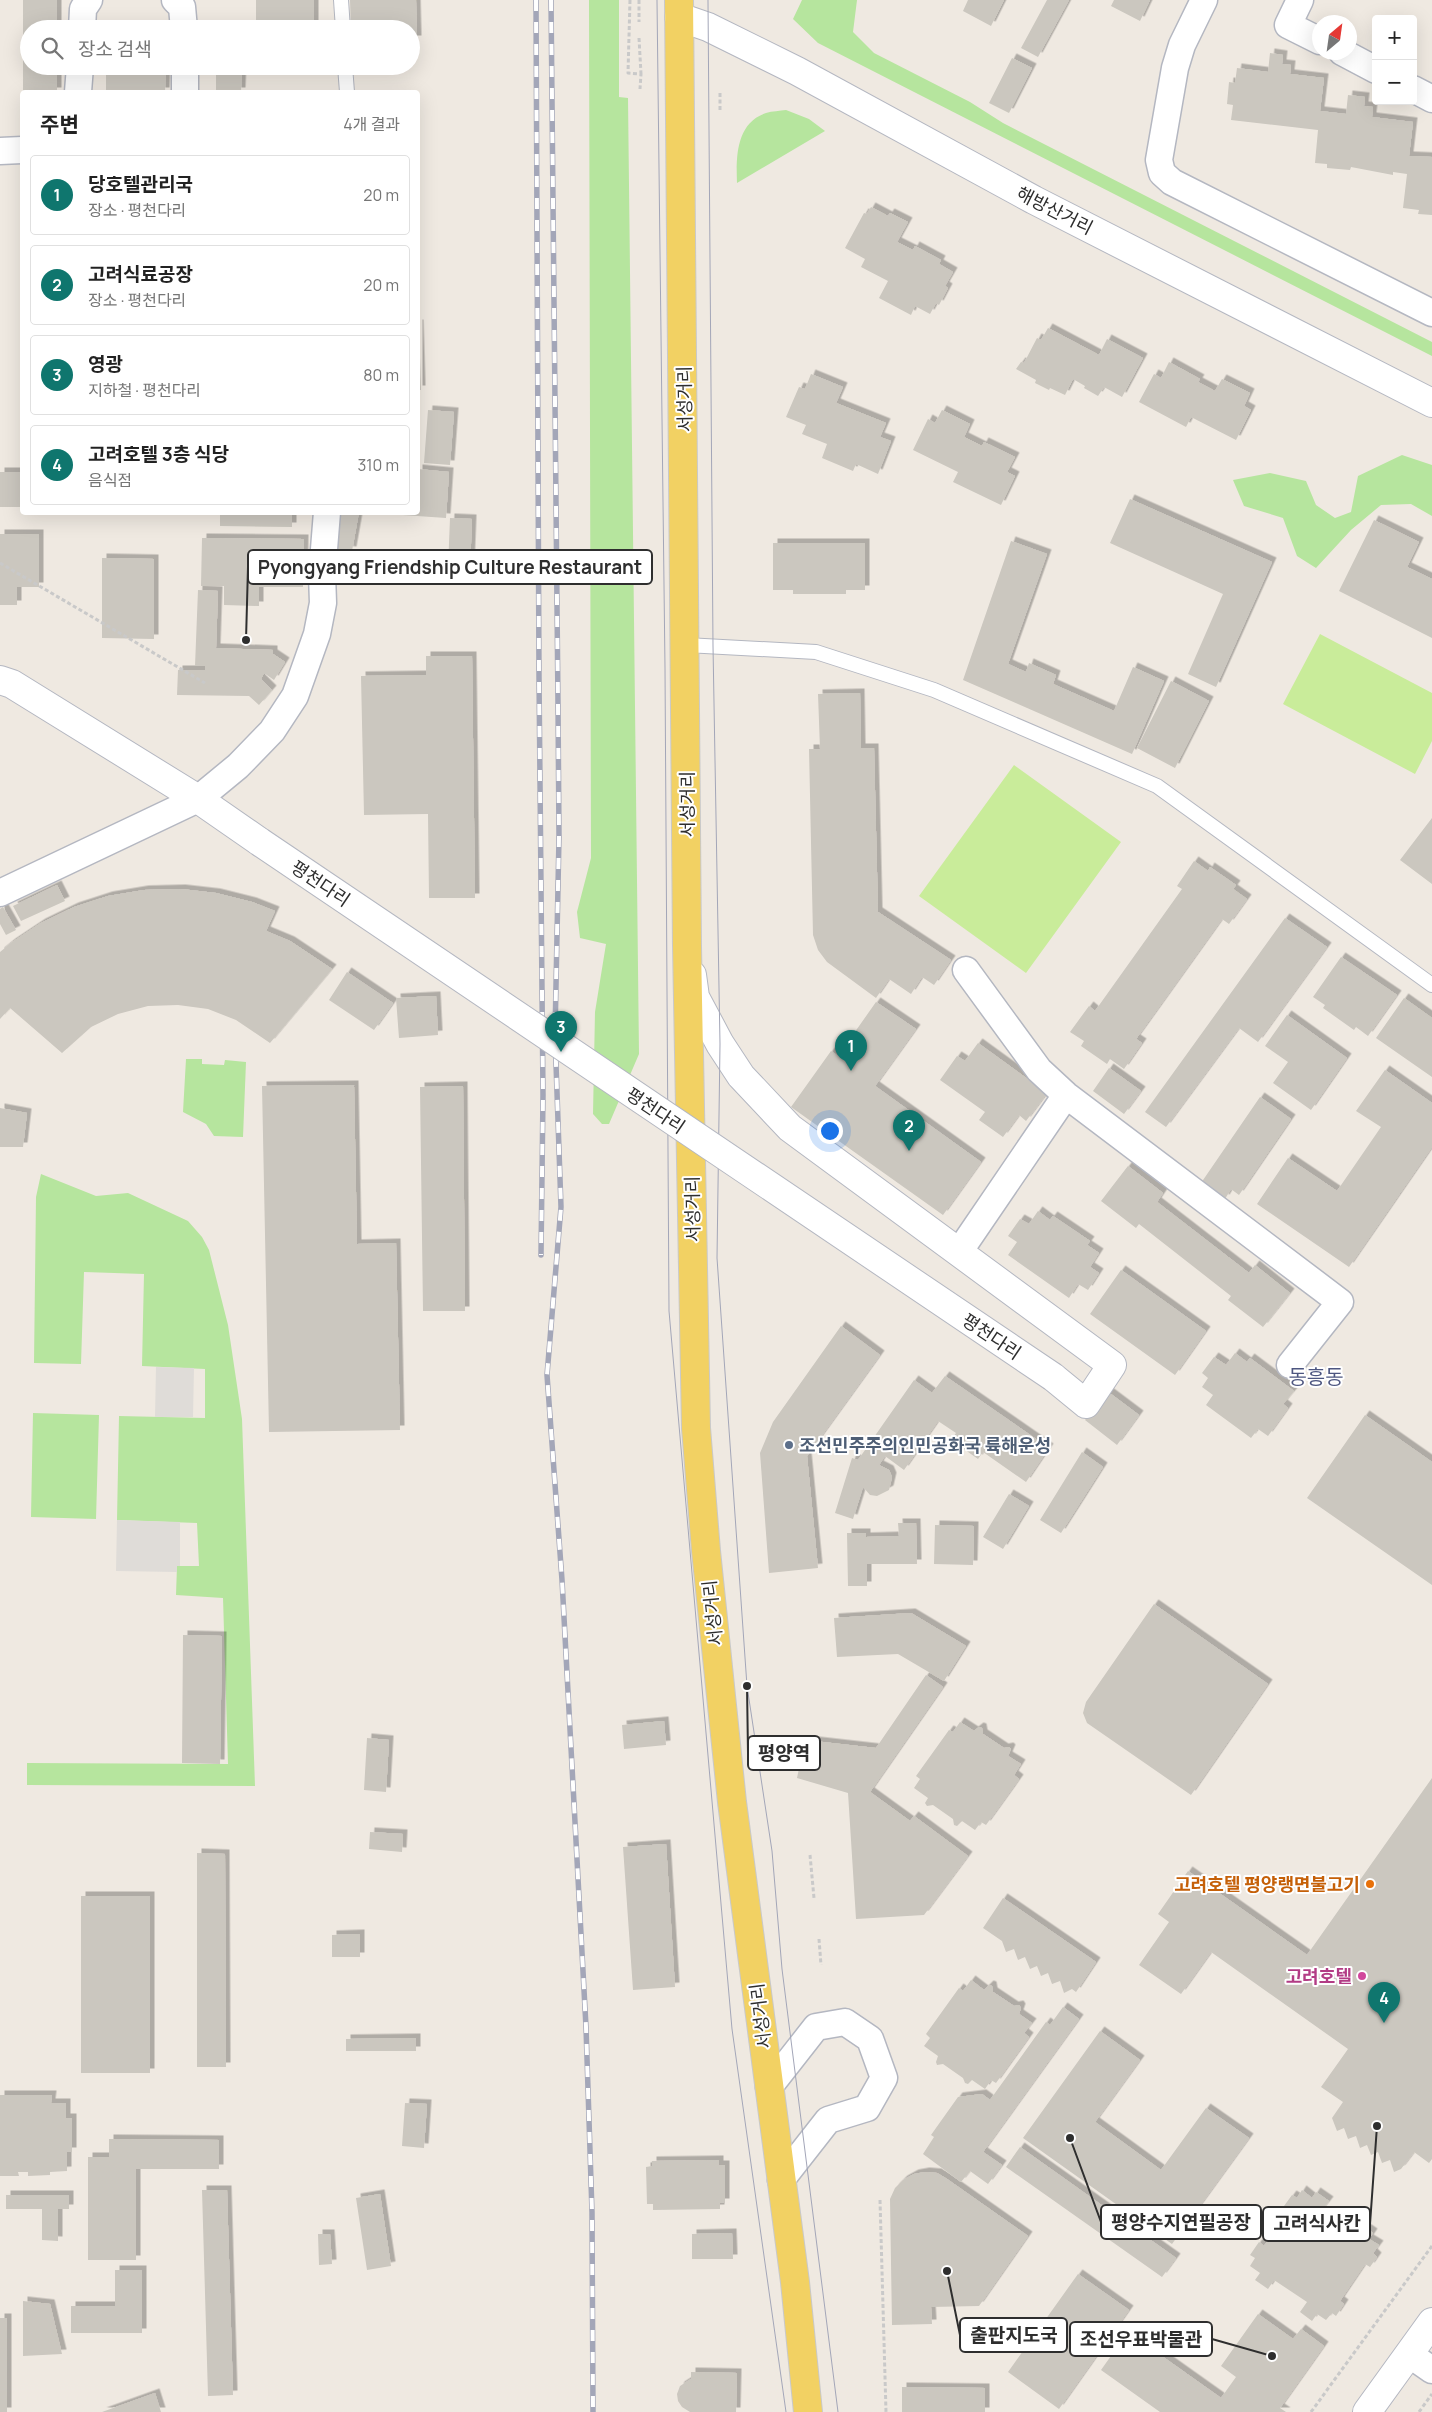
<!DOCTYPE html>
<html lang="ko">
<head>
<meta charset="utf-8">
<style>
  body { margin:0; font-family:Manrope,"Noto Sans KR",sans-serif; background:#f6f6f6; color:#222 }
  .controls { position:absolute; right:15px; top:15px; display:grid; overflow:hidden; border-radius:5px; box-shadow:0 5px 20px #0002 }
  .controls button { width:45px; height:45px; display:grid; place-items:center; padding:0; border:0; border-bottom:1px solid #e0e0e0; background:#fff; color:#222; font:25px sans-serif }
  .compass { position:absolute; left:1312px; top:15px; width:45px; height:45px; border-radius:50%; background:#fff; box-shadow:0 5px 20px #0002; rotate:29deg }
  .you { position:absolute; left:829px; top:1130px; width:18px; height:18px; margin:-12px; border:4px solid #fff; border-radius:50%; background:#1a73e8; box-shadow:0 0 0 8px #1a73e833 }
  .badge { display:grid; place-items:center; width:32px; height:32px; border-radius:50%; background:#0f766e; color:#fff; font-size:16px; font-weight:700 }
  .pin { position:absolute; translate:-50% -41px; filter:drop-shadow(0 1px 2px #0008) }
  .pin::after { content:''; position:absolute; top:26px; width:18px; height:15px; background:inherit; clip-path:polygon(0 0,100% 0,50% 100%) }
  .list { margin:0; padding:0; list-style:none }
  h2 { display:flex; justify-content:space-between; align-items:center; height:65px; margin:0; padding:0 20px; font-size:21px }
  h2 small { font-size:16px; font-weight:400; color:#767676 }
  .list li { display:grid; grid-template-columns:32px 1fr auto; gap:15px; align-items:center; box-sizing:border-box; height:80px; margin:0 10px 10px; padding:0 10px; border:1px solid #e0e0e0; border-radius:5px }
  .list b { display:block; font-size:19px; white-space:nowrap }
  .list p { margin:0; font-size:16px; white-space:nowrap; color:#767676 }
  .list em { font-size:16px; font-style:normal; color:#767676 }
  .icon { flex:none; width:28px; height:28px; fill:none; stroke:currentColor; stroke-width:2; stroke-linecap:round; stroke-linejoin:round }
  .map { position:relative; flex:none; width:1432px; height:2412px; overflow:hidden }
  .search { position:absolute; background:#fff; box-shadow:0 5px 20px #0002; left:20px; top:20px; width:400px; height:55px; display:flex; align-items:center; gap:12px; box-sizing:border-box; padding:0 18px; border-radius:28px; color:#767676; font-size:19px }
  .panel { position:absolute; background:#fff; box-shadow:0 5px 20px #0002; left:20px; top:90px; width:400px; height:425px; border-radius:5px }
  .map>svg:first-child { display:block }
</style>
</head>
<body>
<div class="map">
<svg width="1432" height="2412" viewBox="0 0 1432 2412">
  <defs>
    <filter id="shadow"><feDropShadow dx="4.5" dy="-4.5" stdDeviation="0" flood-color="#0004"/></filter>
  </defs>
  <rect width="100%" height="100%" fill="#efe9e1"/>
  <!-- green -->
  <path fill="#b6e59e" d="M589,0H619V97L628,98L639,1054L609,1124H602L593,1114L595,1012L606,944L580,938L577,912L591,858Z
    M802,0H857L853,32L874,53L970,102L1003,123L1432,342V356L818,43L793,19Z
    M786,110L809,119L825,131L737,183C736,157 736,123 766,113C772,111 780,111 786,110Z
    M1402,455L1432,465V516L1411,504L1381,505L1351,530L1316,568L1297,556L1283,518L1244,506L1233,480L1270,473L1306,481L1316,505L1335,518L1351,512L1358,476Z
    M186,1059H202V1064L224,1065L225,1060L246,1062L243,1137L214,1136L206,1124L183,1112Z
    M41,1174L96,1196L128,1193L188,1221L202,1237L209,1250L228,1325L242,1419L255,1786L27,1785V1763L228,1764L223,1598L176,1595L177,1566H199L197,1523L117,1520L119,1416L205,1418V1369L142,1366L144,1274L84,1272L81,1364L34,1363L36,1197Z
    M33,1413L99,1415L96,1519L31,1517Z"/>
  <!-- pitch -->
  <path fill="#c9ec9a" d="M1320,634L1432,693V741L1415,774L1283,704Z
    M1014,765L1121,842L1026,973L919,896Z"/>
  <!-- plaza -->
  <path fill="#dfdcd8" d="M156,1367L194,1368L193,1417H155Z
    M117,1520L180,1522V1566H177V1572L116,1571Z"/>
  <!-- building -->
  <path fill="#cbc7bf" filter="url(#shadow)" d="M23,0H57V29H29V66H57V92H23Z
    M256,0H314V28L256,29Z
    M350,0H416L417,40H411V29H351Z
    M968,0H1004L991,26L963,11Z
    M1047,0H1069L1038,57L1021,48Z
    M1114,0H1150L1140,21L1111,6Z
    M1270,53L1283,55L1282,64L1291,65L1290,74L1324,78L1320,111L1346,114L1348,95L1365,97L1364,106L1373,107L1372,117L1413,122L1409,156L1432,157V215L1418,214L1419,210L1403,208L1407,174L1393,172V175L1351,167L1350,170L1327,168V164L1315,163L1318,130L1231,120L1233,105L1227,104L1229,82L1235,83L1237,68L1268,72Z
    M1012,58L1032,68L1009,113L989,103Z
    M106,66H166L165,92H106Z
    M216,66H242L241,92H216Z
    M871,207L888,216L890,213L908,222L897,242L913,250L915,246L941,260L939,264L953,272L945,286L948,288L939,305L936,303L930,314L915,306L911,315L879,298L888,281L861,267L865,259L845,248L864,213L867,214Z
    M418,324H419L421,390H418Z
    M1048,328L1099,355L1107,339L1143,358L1122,397L1104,387L1098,396L1084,388L1085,386L1073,379L1065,395L1050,388L1049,390L1035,383L1036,380L1016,369L1021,362L1024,363L1037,338L1041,340Z
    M1169,362L1200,379L1198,382L1215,391L1222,379L1250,393L1244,406L1251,410L1236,440L1191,417L1186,427L1139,402L1154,374L1161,378Z
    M811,374L843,387L836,403L886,423L880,437L891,441L878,474L856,464L853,471L822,458L827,444L802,434L806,425L786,417L799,387L805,389Z
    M428,410L454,412L450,465L424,463Z
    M942,410L970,424L964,437L982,446L984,442L1015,457L1007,472L1015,476L1001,505L953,482L958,472L913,450L928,419L935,423Z
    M418,469L449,472L446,518L388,514L418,512Z
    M0,472H22V507H0Z
    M1130,499L1272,562L1216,687L1188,674L1223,594L1110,543Z
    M220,512H292V527L220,526Z
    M340,512H359L352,551L333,548Z
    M450,518L472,519L470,569L448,568Z
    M1374,520L1419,542L1407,567L1432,579V638L1339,591Z
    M0,534H39V587H17V605H0Z
    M202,538L304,539L303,587H259V606L224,605V586H201Z
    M1011,541L1047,554L1008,664L1026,672L1029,663L1056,675L1053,684L1114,711L1133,667L1164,681L1132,754L963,680Z
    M773,543H865V590H846V594H793V590H773Z
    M102,558L154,559V639L102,638Z
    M198,590L218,591L216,648L273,650V654L285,662L274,680L264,673L261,679L272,690L259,705L249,696L177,695L178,670H205V666H195Z
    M426,656H472L475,898H429L428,814L364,815L361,676L426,675Z
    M1171,681L1209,701L1175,768L1137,748Z
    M860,693L861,748H874L878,912L951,960L934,985L922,977L911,994L889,979L876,998L827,962L818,950L813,935L809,749H820L818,694Z
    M1432,818V884L1400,860Z
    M1194,861L1208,871L1210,867L1236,885L1233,889L1247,899L1229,924L1222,919L1136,1039L1142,1043L1124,1069L1110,1059L1107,1064L1081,1046L1084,1041L1070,1032L1089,1006L1095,1011L1182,889L1177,886Z
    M57,885L65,901L21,921L13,906Z
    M181,889L216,893L252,902L275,911L266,931L290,941L332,969L270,1043L236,1020L208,1009L178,1005L148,1006L118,1014L91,1027L62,1053L10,1008L0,1019V952L11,943L41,923L74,907L108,896L144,890Z
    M3,907L16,930L6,935L0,924V909Z
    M1285,918L1327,947L1258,1042L1239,1028L1166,1127L1145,1112Z
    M1341,957L1397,995L1368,1036L1356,1027L1354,1030L1323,1008L1325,1005L1313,997Z
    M347,972L393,1003L374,1030L329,1000Z
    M436,996L438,1035L399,1038L396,998Z
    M1404,998L1432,1018V1077L1376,1038Z
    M876,1002L916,1029L875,1086L981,1162L943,1215L791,1107L831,1051L838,1056Z
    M1287,1015L1347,1058L1311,1110L1273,1083L1288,1062L1265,1046Z
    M978,1043L1047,1093L1026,1121L1019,1115L1003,1137L979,1120L985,1112L940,1080L957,1056L965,1061Z
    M1109,1068L1141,1091L1124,1114L1093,1091Z
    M1385,1070L1432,1103V1147L1349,1267L1257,1204L1288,1158L1337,1191L1381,1127L1356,1111Z
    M354,1085L357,1244L396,1243L400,1430L269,1432L262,1086Z
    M463,1086L465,1311H423L420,1087Z
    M1260,1097L1291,1119L1239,1195L1231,1189L1225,1199L1201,1183Z
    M0,1108L27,1113L23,1147H0Z
    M1128,1166L1163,1193L1157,1202L1249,1273L1255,1265L1290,1293L1263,1327L1228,1300L1231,1296L1139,1224L1136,1228L1101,1201Z
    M1038,1211L1050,1220L1053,1216L1090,1241L1087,1245L1099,1253L1090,1267L1099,1273L1088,1290L1078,1284L1069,1298L1008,1255L1017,1242L1008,1236L1020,1219L1029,1224Z
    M1121,1270L1206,1331L1175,1375L1090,1314Z
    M841,1326L880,1355L807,1456L818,1568L769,1573L760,1453L773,1422Z
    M1235,1353L1247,1362L1250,1358L1294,1391L1283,1404L1288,1408L1268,1436L1258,1429L1251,1438L1206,1405L1213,1395L1202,1387L1208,1378L1202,1373L1214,1357L1226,1365Z
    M945,1376L1049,1448L1026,1482L983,1452L978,1459L951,1440L956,1433L938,1421L904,1470L885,1456L879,1465L889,1470L892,1477L889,1490L877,1496L870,1495L863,1487L853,1519L835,1513L852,1458L858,1460L914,1380L932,1393Z
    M1107,1391L1139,1415L1117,1445L1085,1420Z
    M1365,1415L1432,1462V1585L1307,1498Z
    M1082,1452L1103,1467L1061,1533L1040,1520Z
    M1009,1494L1029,1506L1003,1549L983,1537Z
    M898,1523H916L917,1564H867V1586H848L847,1533H866V1537L899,1536Z
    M935,1525L974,1526L973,1565L934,1564Z
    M1154,1604L1268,1684L1191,1795L1087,1723L1083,1713L1086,1702Z
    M911,1613L966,1646L944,1681L898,1654L837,1657L834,1618Z
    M183,1635L222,1636L220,1764L182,1763Z
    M926,1675L943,1687L870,1792L910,1821L914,1816L968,1856L924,1915L856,1919L848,1793L797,1778L805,1740L876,1748Z
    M664,1721L666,1745L624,1749L622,1725Z
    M960,1722L974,1731L979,1727L982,1728L983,1734L1004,1748L1009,1747L1011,1749L1008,1756L1021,1764L1014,1775L1019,1779L986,1825L981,1822L975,1830L962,1821L957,1826L954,1825L953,1819L933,1805L927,1806L925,1803L928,1798L914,1788L920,1779L916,1776L949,1730L953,1732Z
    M367,1738L389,1740L386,1792L364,1790Z
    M1432,1778V2159L1429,2163L1414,2152L1401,2169L1394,2172L1390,2160L1382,2163L1378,2152L1371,2155L1367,2145L1360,2148L1356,2136L1348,2139L1344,2128L1337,2131L1332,2118L1343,2102L1321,2087L1348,2049L1211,1952L1181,1994L1139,1965L1169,1922L1158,1914L1188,1871L1307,1955Z
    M370,1832L403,1834L402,1852L369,1849Z
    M666,1844L675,1987L633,1990L623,1847Z
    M197,1853L225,1854L226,2067H197Z
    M81,1896H150V2073H81Z
    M1003,1898L1096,1962L1076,1992L1072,1989L1064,1993L1060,1981L1052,1984L1048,1973L1041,1976L1037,1966L1030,1969L1025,1957L1018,1960L1014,1949L1006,1952L1002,1941L983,1928Z
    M360,1934V1957H332V1935Z
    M971,1980L984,1990L989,1985L992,1986L993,1992L1014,2006L1019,2005L1021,2008L1019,2014L1032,2023L1024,2033L1029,2037L996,2083L991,2080L985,2089L972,2080L968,2084L965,2083L963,2078L943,2064L937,2065L936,2062L938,2056L924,2046L930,2038L926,2034L959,1988L963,1991Z
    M1063,2007L1079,2019L983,2152L1002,2165L988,2184L970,2171L961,2182L923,2154L934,2137L931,2135L958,2097L982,2094L990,2100L1046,2022L1050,2025Z
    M1100,2031L1140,2060L1095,2122L1161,2170L1206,2108L1249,2138L1172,2244L1023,2138Z
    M416,2038V2051H346V2039Z
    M0,2095H52L51,2103H66V2118H72V2152H67V2171L50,2172V2175L28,2176V2172H18L19,2176H0Z
    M405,2103L427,2104L424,2148L402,2146Z
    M109,2139L219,2140V2169H136V2260H88V2157H109Z
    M1020,2147L1176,2258L1162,2277L1006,2167Z
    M719,2160V2165H725V2203H720V2209L653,2210V2204H647L646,2167L652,2166V2161Z
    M925,2172L937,2173L947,2179L1028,2236L979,2306L931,2307L932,2324L892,2325L890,2199L895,2188L903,2180L914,2174Z
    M202,2190H227L233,2395L208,2396Z
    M1302,2190L1312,2198L1316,2192L1329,2201L1321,2211L1354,2234L1360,2224L1373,2233L1369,2239L1379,2245L1373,2253L1377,2257L1370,2267L1365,2264L1340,2301L1344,2304L1336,2316L1332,2313L1326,2320L1317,2314L1312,2321L1300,2312L1307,2302L1274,2280L1268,2289L1255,2280L1260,2273L1250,2266L1255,2258L1250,2255L1259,2242L1264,2246L1289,2209L1284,2206L1292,2195L1297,2198Z
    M380,2194L391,2266L367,2270L356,2198Z
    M6,2195H69V2209H58V2241L42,2240V2209H6Z
    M732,2233L733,2259H692V2234Z
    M318,2234H330L332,2264L319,2265Z
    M115,2270H142V2333H71V2306H115Z
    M1078,2274L1129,2310L1059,2409L1008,2372Z
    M23,2301L50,2304L62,2354L23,2356Z
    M1258,2314L1293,2339L1301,2329L1324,2346L1280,2408L1286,2412H1160L1101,2370L1128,2332L1221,2398L1236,2377L1221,2366Z
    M0,2318H7V2412H0Z
    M691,2372L737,2373L736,2412H690L682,2407L678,2401L677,2394L680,2386L691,2379Z
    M902,2387L985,2388V2412H902Z
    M155,2393L161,2412H102Z"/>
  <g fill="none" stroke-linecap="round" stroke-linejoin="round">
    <defs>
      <path id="service" d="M341,0L343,29
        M345,66L347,92
        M686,645L816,652L934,690L1157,786L1432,985"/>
      <path id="minor" d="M175,0L182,7L184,29
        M1204,0L1182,45L1175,68L1159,160L1162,173L1172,182L1432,313
        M1300,0L1288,25L1320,41
        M82,29L83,9L89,0
        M1342,52L1376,70
        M1413,89L1432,99
        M78,92L80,66
        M185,92V66
        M0,151L22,150
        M0,893L198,799L238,766L272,731L295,696L317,634L323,603L322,574L327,512
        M966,970L1039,1070L1066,1095L1340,1302L1290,1365
        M959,1252L1066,1095
        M769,2087L816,2027L845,2022L870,2039L884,2078L867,2108L828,2120L781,2180
        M1409,2354L1432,2370"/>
      <path id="tertiary" d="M0,680L12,684L198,799L260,842
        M692,975L695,997L720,1044L741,1076L790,1128L1112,1365L1086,1404L1053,1377"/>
      <path id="secondary" d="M679,17L708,27L797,71L1034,200L1432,403
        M1367,2412L1432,2322"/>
      <path id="primary" d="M679,0L687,946L696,1428L706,1551L732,1802L795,2282L808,2412"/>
    </defs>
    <!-- service casing -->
    <use href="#service" stroke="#b4b7c1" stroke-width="16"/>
    <!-- minor casing -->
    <use href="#minor" stroke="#b4b7c1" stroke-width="29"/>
    <!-- tertiary casing -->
    <use href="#tertiary" stroke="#b4b7c1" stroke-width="30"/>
    <!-- secondary casing -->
    <use href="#secondary" stroke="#b4b7c1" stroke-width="30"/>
    <!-- primary casing -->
    <use href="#primary" stroke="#c9c9c9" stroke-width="30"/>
    <!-- path -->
    <path stroke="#c9c9c9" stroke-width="3" stroke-dasharray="4 2.5" stroke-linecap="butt" d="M630,0L628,73L641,74L640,89
      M639,0V22
      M639,38L641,74
      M720,93V110
      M0,563L205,683
      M810,1855L814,1898
      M819,1939L821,1965
      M880,2200L886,2412
      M1311,2412L1432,2246
      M1419,2412L1432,2394"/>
    <!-- service -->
    <use href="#service" stroke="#fff" stroke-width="14"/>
    <!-- minor -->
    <use href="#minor" stroke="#fff" stroke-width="26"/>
    <!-- tertiary -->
    <use href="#tertiary" stroke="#fff" stroke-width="28"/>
    <!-- secondary -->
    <use href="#secondary" stroke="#fff" stroke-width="28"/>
    <!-- primary -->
    <use href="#primary" stroke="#f2d163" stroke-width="28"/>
    <!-- tram -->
    <path stroke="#a3a6b8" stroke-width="1" d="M657,0L665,668L669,1311L732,2029L786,2412
      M708,0L713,646L720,1044L717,1258L747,1686L772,1851L782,1969L838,2412"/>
    <defs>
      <path id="rail" d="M536,0L539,677L543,1095L541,1255
        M551,0L558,704L559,837L555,1035L561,1207L547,1375L562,1580L586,2027L592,2212L593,2412"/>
    </defs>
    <!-- rail casing -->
    <use href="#rail" stroke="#a3a6b8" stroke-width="5.5"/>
    <!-- rail -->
    <use href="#rail" stroke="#fff" stroke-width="4" stroke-dasharray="11" stroke-linecap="butt"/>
    <defs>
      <path id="tertiary-bridge" d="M260,842L1053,1377"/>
    </defs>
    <!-- tertiary-bridge casing -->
    <use href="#tertiary-bridge" stroke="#b4b7c1" stroke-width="30" stroke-linecap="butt"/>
    <!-- tertiary-bridge -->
    <use href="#tertiary-bridge" stroke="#fff" stroke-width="28"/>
  </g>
  <!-- markers -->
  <circle fill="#5c6f8a" stroke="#fff" stroke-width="2" cx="789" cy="1445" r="5"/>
  <circle fill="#e8710a" stroke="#fff" stroke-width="2" cx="1370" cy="1884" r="5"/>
  <circle fill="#d1479c" stroke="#fff" stroke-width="2" cx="1362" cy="1976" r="5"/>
  <g text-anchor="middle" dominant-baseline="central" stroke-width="4" stroke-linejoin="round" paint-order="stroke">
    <!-- street labels -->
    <g font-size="18" fill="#2e2e2e" stroke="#fff">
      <text transform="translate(1055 210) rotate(27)">해방산거리</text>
      <text transform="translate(684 399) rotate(-91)">서성거리</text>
      <text transform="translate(687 804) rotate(-90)">서성거리</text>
      <text transform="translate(321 883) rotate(34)">평천다리</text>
      <text transform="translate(656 1110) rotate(34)">평천다리</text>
      <text transform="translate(692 1209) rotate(-91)">서성거리</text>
      <text transform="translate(992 1336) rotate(34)">평천다리</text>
      <text transform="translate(712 1613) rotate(-96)">서성거리</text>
      <text transform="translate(760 2016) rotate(-97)">서성거리</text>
    </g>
    <!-- service labels -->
    <g font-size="18" font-weight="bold" fill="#4e5e75" stroke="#fff" text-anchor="start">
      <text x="799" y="1445">조선민주주의인민공화국 륙해운성</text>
    </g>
    <!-- food labels -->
    <g font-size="18" font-weight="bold" fill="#c56008" stroke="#fff" text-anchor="end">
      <text x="1360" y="1884">고려호텔 평양랭면불고기</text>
    </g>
    <!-- hotel labels -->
    <g font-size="18" font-weight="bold" fill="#b23c85" stroke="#fff" text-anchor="end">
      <text x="1352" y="1976">고려호텔</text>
    </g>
    <!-- quarter labels -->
    <g font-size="20" fill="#4d5680" stroke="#fff">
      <text x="1316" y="1376">동흥동</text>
    </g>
  </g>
  <!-- callouts -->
  <path fill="none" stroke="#2e2e2e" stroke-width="2" d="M246 640L248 567M747 1686L748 1753M1070 2138L1101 2222M1377 2126L1370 2224M947 2271L960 2335M1272 2356L1212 2339"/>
  <g fill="#2e2e2e" stroke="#fff" stroke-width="2">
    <circle cx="246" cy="640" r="5"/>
    <circle cx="747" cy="1686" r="5"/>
    <circle cx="1070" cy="2138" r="5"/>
    <circle cx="1377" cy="2126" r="5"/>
    <circle cx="947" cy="2271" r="5"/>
    <circle cx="1272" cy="2356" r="5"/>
  </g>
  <g fill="#fff" stroke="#2e2e2e" stroke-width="2">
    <rect x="248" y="550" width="404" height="34" rx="5"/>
    <rect x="748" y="1736" width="72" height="34" rx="5"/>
    <rect x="1101" y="2205" width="160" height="34" rx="5"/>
    <rect x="1263" y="2207" width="107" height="34" rx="5"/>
    <rect x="960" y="2318" width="107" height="34" rx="5"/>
    <rect x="1070" y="2322" width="142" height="34" rx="5"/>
  </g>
  <g font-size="19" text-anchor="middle" font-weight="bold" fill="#2e2e2e">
    <text x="450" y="574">Pyongyang Friendship Culture Restaurant</text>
    <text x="784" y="1760">평양역</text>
    <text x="1181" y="2229">평양수지연필공장</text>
    <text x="1317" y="2230">고려식사칸</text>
    <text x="1014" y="2342">출판지도국</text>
    <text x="1141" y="2346">조선우표박물관</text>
  </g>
</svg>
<div class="controls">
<button>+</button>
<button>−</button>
</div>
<svg class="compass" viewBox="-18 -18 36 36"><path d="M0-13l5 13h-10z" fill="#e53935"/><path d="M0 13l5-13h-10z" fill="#767676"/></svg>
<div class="you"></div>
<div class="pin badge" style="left:851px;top:1071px">1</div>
<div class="pin badge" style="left:909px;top:1151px">2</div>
<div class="pin badge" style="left:561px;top:1052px">3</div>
<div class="pin badge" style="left:1384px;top:2023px">4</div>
<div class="search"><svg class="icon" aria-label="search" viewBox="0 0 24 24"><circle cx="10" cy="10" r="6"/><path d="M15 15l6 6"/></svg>장소 검색</div>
<section class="panel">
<h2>주변<small>4개 결과</small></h2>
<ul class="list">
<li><span class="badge">1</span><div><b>당호텔관리국</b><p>장소 · 평천다리</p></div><em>20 m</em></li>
<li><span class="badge">2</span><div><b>고려식료공장</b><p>장소 · 평천다리</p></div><em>20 m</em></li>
<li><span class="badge">3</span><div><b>영광</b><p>지하철 · 평천다리</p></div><em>80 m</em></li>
<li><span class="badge">4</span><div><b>고려호텔 3층 식당</b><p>음식점</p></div><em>310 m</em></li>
</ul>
</section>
</div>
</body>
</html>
